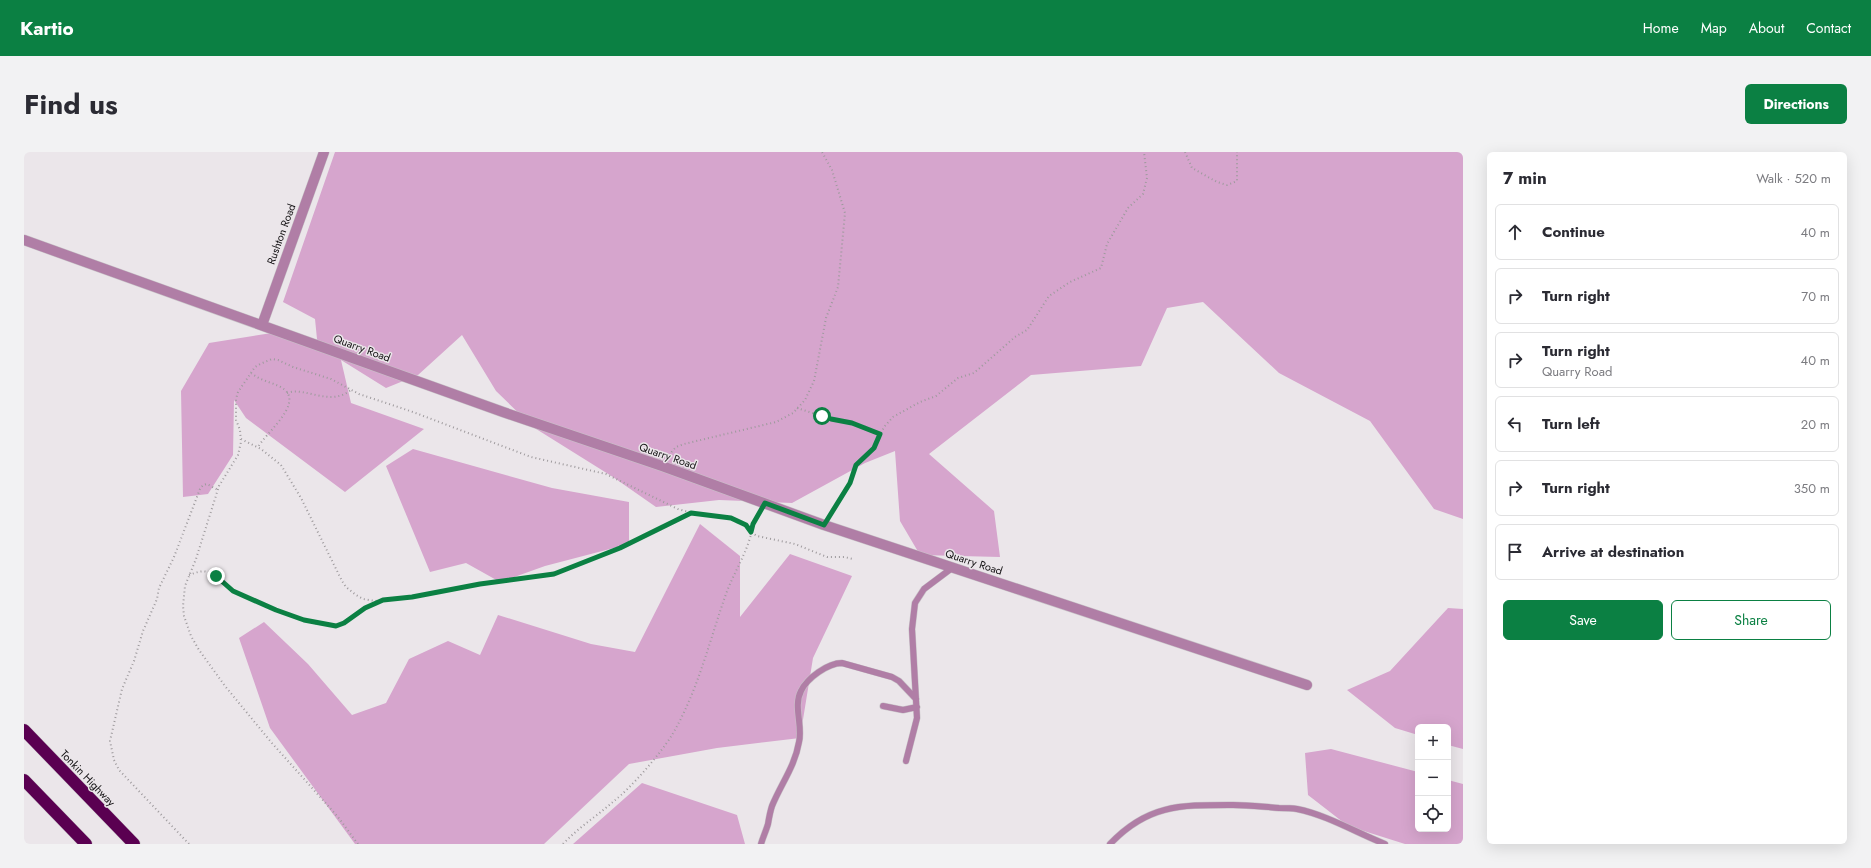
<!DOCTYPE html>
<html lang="en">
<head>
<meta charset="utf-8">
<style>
  body { margin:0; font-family:Jost,sans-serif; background:#f2f2f3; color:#2b2b33 }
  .controls { position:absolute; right:12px; bottom:12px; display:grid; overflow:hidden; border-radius:6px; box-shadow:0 4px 16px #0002 }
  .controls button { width:36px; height:36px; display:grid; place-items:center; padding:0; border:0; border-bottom:1px solid #e1e1e2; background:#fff; color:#2b2b33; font:20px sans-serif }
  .stop { position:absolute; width:12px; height:12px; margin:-9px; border:3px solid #0b8043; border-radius:50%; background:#fff }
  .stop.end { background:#0b8043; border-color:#fff; box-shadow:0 1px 4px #0008 }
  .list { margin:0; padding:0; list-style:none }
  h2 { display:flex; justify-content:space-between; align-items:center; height:52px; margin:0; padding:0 16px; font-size:17px }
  h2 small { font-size:13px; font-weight:400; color:#7c7c81 }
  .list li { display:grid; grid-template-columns:26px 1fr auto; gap:12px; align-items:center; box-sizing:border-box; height:56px; margin:0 8px 8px; padding:0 8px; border:1px solid #e1e1e2; border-radius:6px }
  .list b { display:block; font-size:15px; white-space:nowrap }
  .list p { margin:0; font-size:13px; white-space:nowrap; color:#7c7c81 }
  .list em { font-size:13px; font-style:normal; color:#7c7c81 }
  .actions { display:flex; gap:8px; padding:12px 16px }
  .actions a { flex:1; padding:9px 0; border:1px solid #0b8043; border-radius:6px; text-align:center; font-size:14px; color:#0b8043 }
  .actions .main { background:#0b8043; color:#fff }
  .icon { flex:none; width:22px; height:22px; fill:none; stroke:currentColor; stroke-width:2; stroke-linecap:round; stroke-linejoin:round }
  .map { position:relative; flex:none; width:1439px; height:692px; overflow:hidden; border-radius:6px }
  header { display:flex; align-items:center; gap:24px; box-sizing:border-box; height:56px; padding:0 20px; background:#0b8043; color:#fff }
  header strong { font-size:19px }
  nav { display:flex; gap:22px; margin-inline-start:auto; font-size:14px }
  .intro { display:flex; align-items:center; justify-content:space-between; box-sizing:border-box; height:96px; padding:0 24px }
  h1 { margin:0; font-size:28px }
  .button { padding:10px 18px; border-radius:6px; background:#0b8043; color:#fff; font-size:14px; font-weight:700 }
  main { display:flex; gap:24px; padding:0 24px }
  aside { flex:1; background:#fff; border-radius:6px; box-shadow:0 4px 16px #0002 }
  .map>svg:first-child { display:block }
</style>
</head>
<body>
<header>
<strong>Kartio</strong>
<nav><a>Home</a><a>Map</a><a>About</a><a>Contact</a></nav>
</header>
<div class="intro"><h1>Find us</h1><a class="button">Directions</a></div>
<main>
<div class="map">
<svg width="1439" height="692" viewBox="0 0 1439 692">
  <rect width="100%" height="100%" fill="#ebe6ea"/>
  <!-- green -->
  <path fill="#d6a5cd" d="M311,0H1439V367L1410,357L1346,269L1255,221L1179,150L1143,156L1117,214L1007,223L905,302L970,359L976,405L896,403L876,369L871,299L841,311L768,351L695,348L632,355L589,325L509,275L472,239L438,183L394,223L362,236L317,208L327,251L400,277L321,340L222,266L210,248L209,303L184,342L159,345L157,239L185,191L254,180L294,197L291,167L259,150Z
    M389,297L528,336L605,350V392L521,414L476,430L442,411L406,420L362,314Z
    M676,372L716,404V465L766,402L828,424L789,506L776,586L693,596L605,612L520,692H331L246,576L215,486L240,470L284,512L328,563L362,551L385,507L424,489L456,503L474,463L567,492L611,500Z
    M1424,456L1439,457V597L1424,593V575H1394V583L1371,576L1323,538L1366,519Z
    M1307,597L1394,620V677H1424V628L1439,632V692H1381L1324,674L1284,643L1281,601Z
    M618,631L713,663L721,692H549Z"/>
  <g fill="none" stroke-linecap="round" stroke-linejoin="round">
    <defs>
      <path id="lane" d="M859,554L879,558L893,555
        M882,609L893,566L888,477L891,451L900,437L928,416
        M737,692C739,685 742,679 744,672C745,666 746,660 748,654C757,632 771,614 775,590C779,574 769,554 777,539C783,526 804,511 818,511L868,525L875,529L892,547
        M1086,692C1124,652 1157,653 1209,653C1225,653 1240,655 1255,656C1261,656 1267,656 1273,657C1303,663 1333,681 1361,692"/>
      <path id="street" d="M0,88L479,260L638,314L800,373L1283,533
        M238,173L300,0"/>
      <path id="highway" d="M0,578L110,692
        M0,628L62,692"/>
    </defs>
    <!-- lane casing -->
    <use href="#lane" stroke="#c8c4c8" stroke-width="7"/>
    <!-- street casing -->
    <use href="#street" stroke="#c8c4c8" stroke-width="11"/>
    <!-- highway casing -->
    <use href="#highway" stroke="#c8c4c8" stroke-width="13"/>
    <!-- path -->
    <path stroke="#9e9a9d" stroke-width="2" stroke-dasharray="1 3" stroke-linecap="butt" d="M1161,0L1168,16L1193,30L1203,33L1213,29V0
      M227,221C238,230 253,231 261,238C278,253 241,282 234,295
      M263,241C282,234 306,256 328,237
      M773,256L807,267L828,271L856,282
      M217,287L237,297L257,313L277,346L318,429L322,435L332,443L339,447L351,449L388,445L456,432L530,422L596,396L666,361
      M642,306L652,295L660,292L752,270L769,261L781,248L790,229L802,166L814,135L821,61L808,18L798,0
      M805,365L825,331L832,313L850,296L860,275L869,265L896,250L912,244L934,226L950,221L991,185L1003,178L1025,144L1046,130L1077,116L1083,92L1104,56L1119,42L1123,26L1120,0
      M165,423C171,421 177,418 183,420C195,423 200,433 210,440C218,445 229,447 238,451C260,461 285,474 310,473C323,473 342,454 356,449
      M165,692L95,618L90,608L86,589L98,537L110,509L119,479L133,447L135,436L150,405L176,337L179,333L183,332L194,338
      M334,692L314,665L247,590L201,534L175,498L167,484L160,464L159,454L161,434L172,407L195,334L214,303L217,290L216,278L212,268V247L214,240L231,215L236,212L248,207L254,208L269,215L307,227L335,242L389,260L507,305L582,322L654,357L668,361L707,366L722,373L727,380L733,384L771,392L803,405H820L829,407
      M539,692C555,675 573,664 590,649C607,636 637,601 648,583C674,539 685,490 702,442C708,425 718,409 724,392C728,381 730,371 735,361"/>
    <!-- lane -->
    <use href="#lane" stroke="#b07ea6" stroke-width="6"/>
    <!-- street -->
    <use href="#street" stroke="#b07ea6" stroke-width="10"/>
    <!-- highway -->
    <use href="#highway" stroke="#5a0051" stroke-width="12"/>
  </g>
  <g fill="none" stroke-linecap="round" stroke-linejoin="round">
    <!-- route -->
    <path stroke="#0b8043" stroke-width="5" d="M192,424L209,439L252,458L280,468L312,474L320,471L341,456L359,448L388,445L456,432L530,422L596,396L667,361L707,366L722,373L727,380L729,372L741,351L800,373L826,331L832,313L850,296L856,282L828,271L807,267L798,264"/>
  </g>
  <g text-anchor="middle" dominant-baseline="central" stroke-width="3" stroke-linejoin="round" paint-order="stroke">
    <!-- street labels -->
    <g font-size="11" fill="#131113" stroke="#ebe6ea">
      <text transform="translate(257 82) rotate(-70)">Rushton Road</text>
      <text transform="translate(338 196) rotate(20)">Quarry Road</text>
      <text transform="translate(644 304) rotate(19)">Quarry Road</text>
      <text transform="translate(950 410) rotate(18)">Quarry Road</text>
      <text transform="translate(64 626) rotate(46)">Tonkin Highway</text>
    </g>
  </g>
</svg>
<div class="controls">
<button>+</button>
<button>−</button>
<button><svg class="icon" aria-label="locate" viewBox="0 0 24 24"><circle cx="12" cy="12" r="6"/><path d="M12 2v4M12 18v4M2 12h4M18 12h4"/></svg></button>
</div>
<div class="stop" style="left:798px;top:264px"></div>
<div class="stop end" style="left:192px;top:424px"></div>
</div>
<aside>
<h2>7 min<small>Walk · 520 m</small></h2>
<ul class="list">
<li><svg class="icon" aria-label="ahead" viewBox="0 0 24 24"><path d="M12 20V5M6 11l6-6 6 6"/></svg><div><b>Continue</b></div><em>40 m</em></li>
<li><svg class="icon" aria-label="right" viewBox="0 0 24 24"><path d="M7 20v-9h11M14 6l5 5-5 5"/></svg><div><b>Turn right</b></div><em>70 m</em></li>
<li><svg class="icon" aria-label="right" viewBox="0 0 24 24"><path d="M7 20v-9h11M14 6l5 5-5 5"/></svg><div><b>Turn right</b><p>Quarry Road</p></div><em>40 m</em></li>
<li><svg class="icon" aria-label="left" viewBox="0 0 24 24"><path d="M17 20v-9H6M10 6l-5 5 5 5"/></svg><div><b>Turn left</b></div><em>20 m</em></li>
<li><svg class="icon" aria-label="right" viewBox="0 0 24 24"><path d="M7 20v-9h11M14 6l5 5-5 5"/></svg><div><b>Turn right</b></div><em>350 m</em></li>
<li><svg class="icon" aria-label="arrive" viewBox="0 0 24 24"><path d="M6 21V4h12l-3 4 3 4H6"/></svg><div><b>Arrive at destination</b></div></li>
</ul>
<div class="actions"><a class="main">Save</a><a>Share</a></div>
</aside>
</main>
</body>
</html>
